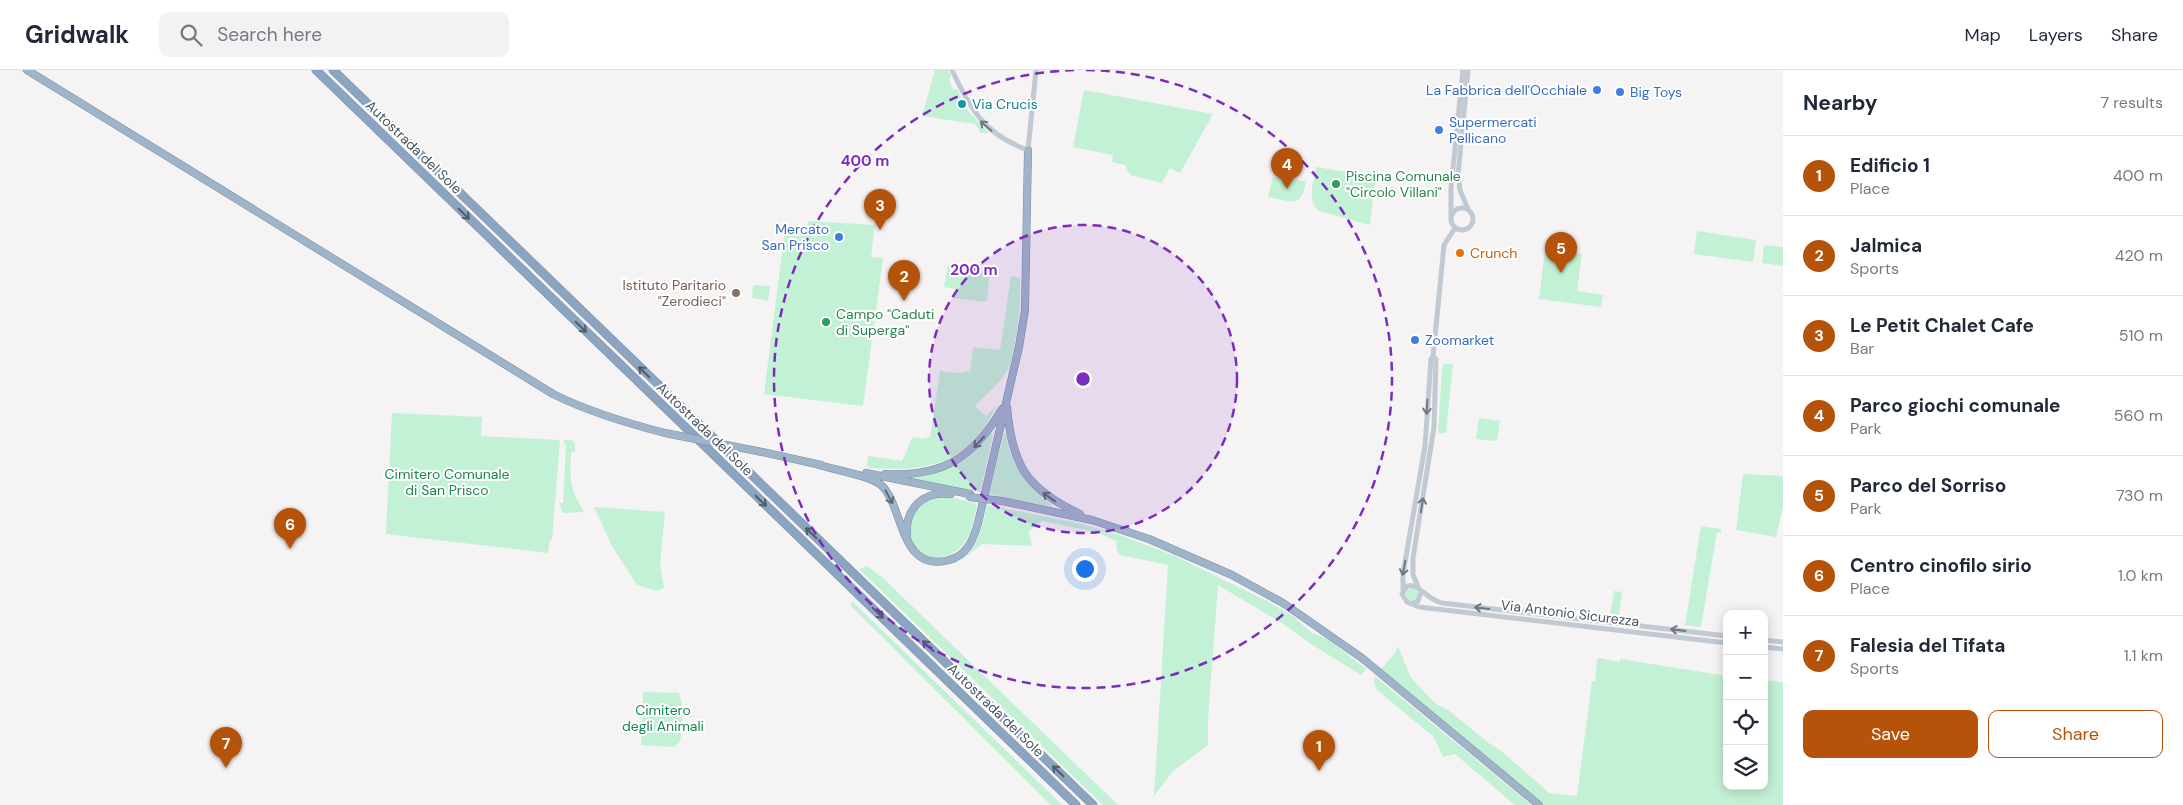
<!DOCTYPE html>
<html lang="en">
<head>
<meta charset="utf-8">
<style>
  body { margin:0; font-family:"DM Sans",sans-serif; background:#f2f2f3; color:#1f2937 }
  .controls { position:absolute; right:15px; bottom:15px; display:grid; overflow:hidden; border-radius:10px; box-shadow:0 2px 12px #0003 }
  .controls button { width:45px; height:45px; display:grid; place-items:center; padding:0; border:0; border-bottom:1px solid #e0e1e3; background:#fff; color:#1f2937; font:25px sans-serif }
  .you { position:absolute; left:1084px; top:498px; width:18px; height:18px; margin:-12px; border:4px solid #fff; border-radius:50%; background:#1a73e8; box-shadow:0 0 0 8px #1a73e833 }
  .badge { display:grid; place-items:center; width:32px; height:32px; border-radius:50%; background:#b45309; color:#fff; font-size:16px; font-weight:700 }
  .pin { position:absolute; translate:-50% -41px; filter:drop-shadow(0 1px 2px #0008) }
  .pin::after { content:''; position:absolute; top:26px; width:18px; height:15px; background:inherit; clip-path:polygon(0 0,100% 0,50% 100%) }
  .list { margin:0; padding:0; list-style:none }
  h2 { display:flex; justify-content:space-between; align-items:center; height:65px; margin:0; padding:0 20px; font-size:21px }
  h2 small { font-size:16px; font-weight:400; color:#747a83 }
  .list li { display:grid; grid-template-columns:32px 1fr auto; gap:15px; align-items:center; box-sizing:border-box; height:80px; padding:0 20px; border-top:1px solid #e0e1e3 }
  .list b { display:block; font-size:19px; white-space:nowrap }
  .list p { margin:0; font-size:16px; white-space:nowrap; color:#747a83 }
  .list em { font-size:16px; font-style:normal; color:#747a83 }
  .actions { display:flex; gap:10px; padding:15px 20px }
  .actions a { flex:1; padding:11px 0; border:1px solid #b45309; border-radius:10px; text-align:center; font-size:18px; color:#b45309 }
  .actions .main { background:#b45309; color:#fff }
  .icon { flex:none; width:28px; height:28px; fill:none; stroke:currentColor; stroke-width:2; stroke-linecap:round; stroke-linejoin:round }
  .map { position:relative; flex:none; width:1783px; height:735px; overflow:hidden }
  header { display:flex; align-items:center; gap:30px; box-sizing:border-box; height:70px; padding:0 25px; background:#fff; border-bottom:1px solid #e0e1e3 }
  header strong { font-size:24px }
  nav { display:flex; gap:28px; margin-inline-start:auto; font-size:18px }
  .search { width:350px; height:45px; background:#f2f2f3; display:flex; align-items:center; gap:12px; box-sizing:border-box; padding:0 18px; border-radius:10px; color:#747a83; font-size:19px }
  main { display:flex }
  aside { flex:1; background:#fff }
  .map>svg:first-child { display:block }
</style>
</head>
<body>
<header>
<strong>Gridwalk</strong>
<div class="search"><svg class="icon" aria-label="search" viewBox="0 0 24 24"><circle cx="10" cy="10" r="6"/><path d="M15 15l6 6"/></svg>Search here</div>
<nav><a>Map</a><a>Layers</a><a>Share</a></nav>
</header>
<main>
<div class="map">
<svg width="1783" height="735" viewBox="0 0 1783 735">
  <rect width="100%" height="100%" fill="#f5f3f3"/>
  <!-- green -->
  <path fill="#c3f1d5" d="M935,0H948L951,6L949,9L953,20L957,19L968,41L989,63H981L975,54L922,46Z
    M1084,20L1213,44L1180,103L1170,98L1162,113L1130,105L1125,95L1112,92L1113,85L1073,77Z
    M1316,97L1372,106L1375,113L1370,155L1319,141C1306,130 1314,112 1316,97Z
    M1273,107L1306,111C1301,140 1291,131 1268,127Z
    M808,151L875,155L871,187L883,188L863,336L764,324L785,160L807,162Z
    M1697,161L1756,170L1753,192L1694,184Z
    M1764,175L1783,177V196L1762,193Z
    M1545,180L1582,184L1577,221L1603,225L1601,237L1539,229Z
    M948,195L990,200L987,230L985,232L954,228L955,219L944,217Z
    M1011,206L1020,208C1021,230 1017,287 1005,304C997,316 984,326 975,336L986,346L997,335C968,394 931,402 869,398L867,396L868,386L902,391L912,368L914,367L923,369L930,367L940,301L958,303L970,301L973,277L1000,280Z
    M753,215L770,216L768,231L752,228Z
    M1444,294H1453L1446,363H1438L1442,298Z
    M392,343L482,347L481,366L560,370L552,470H550L548,483L386,464Z
    M1479,348L1500,351L1497,371L1476,369Z
    M991,363L993,365L980,422L910,408C936,405 960,397 978,378C983,373 987,368 991,363Z
    M1004,363L1006,364C1010,395 1029,417 1052,435L1051,437L989,424Z
    M564,370H572L575,374V381L571,382C570,410 569,417 584,442L563,443L559,433H563L566,375L563,374Z
    M1743,404L1783,406V437L1776,467L1736,460Z
    M946,426L977,434C975,442 974,452 971,460C955,504 897,492 912,447C918,431 931,427 946,426Z
    M987,435L1078,453L1120,465L1175,486L1267,531L1294,547L1312,563L1328,569L1366,599L1361,605L1311,574L1285,555L1218,515L1208,650V675L1172,702L1154,726L1168,495L1120,485L1117,480L1116,471L1096,462L1042,451L1029,461L1032,476L982,474L962,490C979,476 982,456 987,435Z
    M594,437L665,442L660,494L664,518L657,521L637,515L612,476Z
    M1701,456L1721,459V463L1717,462L1701,557L1685,555Z
    M867,496L883,508L1118,735H1103L859,499Z
    M1406 524a6 6 0 1 1 12 0a6 6 0 1 1-12 0Z
    M1614,521L1622,522L1619,547L1610,546Z
    M852,531L1062,735H1051L851,536Z
    M1398,576L1411,608L1436,634L1448,640L1490,674L1504,683L1549,723L1577,726L1592,611H1595L1597,590L1599,588L1620,592V589L1727,606V716H1764V610L1783,612V735H1545L1381,599L1395,583Z
    M1375,606L1531,735H1515L1455,684L1443,687L1434,667L1377,620L1374,613Z
    M643,622L679,623C684,640 683,654 680,672L674,677L641,675Z"/>
  <g fill="none" stroke-linecap="round" stroke-linejoin="round">
    <defs>
      <path id="trunk" d="M27,0L553,324C589,342 626,353 665,363
        M1007,337C1012,396 1027,419 1080,444
        M762,382L821,395
        M816,394C833,400 870,405 881,415C904,435 899,504 949,490C967,486 974,468 978,453L1019,277L1025,240L1028,80
        M866,403L970,424
        M885,404C943,407 973,388 1002,339
        M1002,431L1092,450L1149,469L1232,505L1283,533L1362,588L1539,735
        M907,468C904,440 922,420 951,424"/>
      <path id="motorway" d="M316,0L1076,735
        M333,0L1093,735"/>
    </defs>
    <!-- trunk casing -->
    <use href="#trunk" stroke="#7690ad" stroke-width="8"/>
    <!-- motorway casing -->
    <use href="#motorway" stroke="#7690ad" stroke-width="9"/>
    <!-- tertiary -->
    <path stroke="#c1cad2" stroke-width="5" d="M952,0C970,39 985,65 1028,80L1036,0
      M1451 149a11 11 0 1 1 22 0a11 11 0 1 1-22 0Z
      M1468,139L1460,120L1458,105L1468,0
      M1451,150V118L1463,0
      M1433,287L1444,175L1455,158
      M1418,516L1413,505V488L1434,357L1436,289L1433,287
      M1403,520V504L1425,376L1431,289L1433,287
      M1412,533L1418,531L1421,522
      M1727,566L1442,533C1427,530 1418,512 1407,516L1402,524L1407,532L1419,537L1727,573
      M1764,570L1783,572
      M1764,577L1783,579"/>
    <!-- trunk -->
    <use href="#trunk" stroke="#9fb4c9" stroke-width="7"/>
    <!-- motorway -->
    <use href="#motorway" stroke="#8ba5c1" stroke-width="8"/>
    <defs>
      <path id="trunk-bridge" d="M665,363L762,382
        M969,427L1002,431"/>
    </defs>
    <!-- trunk-bridge casing -->
    <use href="#trunk-bridge" stroke="#7690ad" stroke-width="8" stroke-linecap="butt"/>
    <!-- trunk-bridge -->
    <use href="#trunk-bridge" stroke="#9fb4c9" stroke-width="7"/>
  </g>
  <!-- one-way arrows -->
  <defs><path id="oneway-shaft" d="M-6 0H5M1.5-3L5.5 0L1.5 3" fill="none" stroke-width="1.6" stroke-linecap="round" stroke-linejoin="round" transform="scale(1.25)"/></defs>
  <g stroke="#6e7983">
    <use href="#oneway-shaft" transform="translate(986 56) rotate(-139)"/>
    <use href="#oneway-shaft" transform="translate(1427 337) rotate(93)"/>
    <use href="#oneway-shaft" transform="translate(1422 435) rotate(-81)"/>
    <use href="#oneway-shaft" transform="translate(1404 498) rotate(100)"/>
    <use href="#oneway-shaft" transform="translate(1482 538) rotate(-173)"/>
    <use href="#oneway-shaft" transform="translate(1678 560) rotate(-173)"/>
  </g>
  <g stroke="#505e6b">
    <use href="#oneway-shaft" transform="translate(464 144) rotate(44)"/>
    <use href="#oneway-shaft" transform="translate(581 257) rotate(44)"/>
    <use href="#oneway-shaft" transform="translate(644 302) rotate(-136)"/>
    <use href="#oneway-shaft" transform="translate(761 431) rotate(44)"/>
    <use href="#oneway-shaft" transform="translate(811 463) rotate(-136)"/>
    <use href="#oneway-shaft" transform="translate(878 543) rotate(44)"/>
    <use href="#oneway-shaft" transform="translate(928 576) rotate(-136)"/>
    <use href="#oneway-shaft" transform="translate(1058 701) rotate(-136)"/>
  </g>
  <g stroke="#5b6976">
    <use href="#oneway-shaft" transform="translate(979 372) rotate(133)"/>
    <use href="#oneway-shaft" transform="translate(889 427) rotate(62)"/>
    <use href="#oneway-shaft" transform="translate(1049 427) rotate(-144)"/>
  </g>
  <!-- distance rings -->
  <circle cx="1083" cy="309" r="154" fill="#7b2cbf" fill-opacity=".12"/>
  <g fill="none" stroke="#7b2cbf" stroke-width="2.5" stroke-dasharray="9 6">
    <circle cx="1083" cy="309" r="154"/>
    <path d="M1086 0A309 309 0 1 1 1080 0"/>
  </g>
  <!-- markers -->
  <g fill="#3f7fe0" stroke="#fff" stroke-width="2">
    <circle cx="1597" cy="20" r="5"/>
    <circle cx="1620" cy="22" r="5"/>
    <circle cx="1439" cy="60" r="5"/>
    <circle cx="839" cy="167" r="5"/>
    <circle cx="1415" cy="270" r="5"/>
  </g>
  <circle fill="#0f9aa8" stroke="#fff" stroke-width="2" cx="962" cy="34" r="5"/>
  <g fill="#2e9e5b" stroke="#fff" stroke-width="2">
    <circle cx="1336" cy="114" r="5"/>
    <circle cx="826" cy="252" r="5"/>
  </g>
  <circle fill="#e8710a" stroke="#fff" stroke-width="2" cx="1460" cy="183" r="5"/>
  <circle fill="#8d6e63" stroke="#fff" stroke-width="2" cx="736" cy="223" r="5"/>
  <g text-anchor="middle" dominant-baseline="central" stroke-width="4" stroke-linejoin="round" paint-order="stroke">
    <!-- shop labels -->
    <g font-size="14" fill="#366cbe" stroke="#fff" text-anchor="start">
      <text x="1587" y="20" text-anchor="end">La Fabbrica dell'Occhiale</text>
      <text x="1630" y="22">Big Toys</text>
      <text x="1449" y="52">Supermercati<tspan x="1449" dy="16">Pellicano</tspan></text>
      <text x="829" y="159" text-anchor="end">Mercato<tspan x="829" dy="16">San Prisco</tspan></text>
      <text x="1425" y="270">Zoomarket</text>
    </g>
    <!-- culture labels -->
    <g font-size="14" fill="#0d838f" stroke="#fff" text-anchor="start">
      <text x="972" y="34">Via Crucis</text>
    </g>
    <!-- street labels -->
    <g font-size="14" fill="#4a5661" stroke="#fff">
      <text transform="translate(414 77) rotate(44)">Autostrada del Sole</text>
      <text transform="translate(705 359) rotate(44)">Autostrada del Sole</text>
      <text transform="translate(1570 543) rotate(7)">Via Antonio Sicurezza</text>
      <text transform="translate(996 640) rotate(44)">Autostrada del Sole</text>
    </g>
    <!-- leisure labels -->
    <g font-size="14" fill="#27864d" stroke="#fff" text-anchor="start">
      <text x="1346" y="106">Piscina Comunale<tspan x="1346" dy="16">"Circolo Villani"</tspan></text>
      <text x="836" y="244">Campo "Caduti<tspan x="836" dy="16">di Superga"</tspan></text>
    </g>
    <!-- food labels -->
    <g font-size="14" fill="#c56008" stroke="#fff" text-anchor="start">
      <text x="1470" y="183">Crunch</text>
    </g>
    <!-- education labels -->
    <g font-size="14" fill="#785e54" stroke="#fff" text-anchor="end">
      <text x="726" y="215">Istituto Paritario<tspan x="726" dy="16">"Zerodieci"</tspan></text>
    </g>
    <!-- park labels -->
    <g font-size="14" fill="#17864f" stroke="#fff">
      <text x="447" y="404">Cimitero Comunale<tspan x="447" dy="16">di San Prisco</tspan></text>
      <text x="663" y="640">Cimitero<tspan x="663" dy="16">degli Animali</tspan></text>
    </g>
  </g>
  <circle cx="1083" cy="309" r="8" fill="#7b2cbf" stroke="#fff" stroke-width="2.5"/>
  <g font-size="15" text-anchor="middle" font-weight="bold" fill="#7b2cbf" stroke="#fff" stroke-width="4" stroke-linejoin="round" paint-order="stroke">
    <text x="865" y="96">400 m</text>
    <text x="974" y="205">200 m</text>
  </g>
</svg>
<div class="controls">
<button>+</button>
<button>−</button>
<button><svg class="icon" aria-label="locate" viewBox="0 0 24 24"><circle cx="12" cy="12" r="6"/><path d="M12 2v4M12 18v4M2 12h4M18 12h4"/></svg></button>
<button><svg class="icon" aria-label="layers" viewBox="0 0 24 24"><path d="M12 4l9 5-9 5-9-5zM3 14l9 5 9-5"/></svg></button>
</div>
<div class="you"></div>
<div class="pin badge" style="left:1319px;top:701px">1</div>
<div class="pin badge" style="left:904px;top:231px">2</div>
<div class="pin badge" style="left:880px;top:160px">3</div>
<div class="pin badge" style="left:1287px;top:119px">4</div>
<div class="pin badge" style="left:1561px;top:203px">5</div>
<div class="pin badge" style="left:290px;top:479px">6</div>
<div class="pin badge" style="left:226px;top:698px">7</div>
</div>
<aside>
<h2>Nearby<small>7 results</small></h2>
<ul class="list">
<li><span class="badge">1</span><div><b>Edificio 1</b><p>Place</p></div><em>400 m</em></li>
<li><span class="badge">2</span><div><b>Jalmica</b><p>Sports</p></div><em>420 m</em></li>
<li><span class="badge">3</span><div><b>Le Petit Chalet Cafe</b><p>Bar</p></div><em>510 m</em></li>
<li><span class="badge">4</span><div><b>Parco giochi comunale</b><p>Park</p></div><em>560 m</em></li>
<li><span class="badge">5</span><div><b>Parco del Sorriso</b><p>Park</p></div><em>730 m</em></li>
<li><span class="badge">6</span><div><b>Centro cinofilo sirio</b><p>Place</p></div><em>1.0 km</em></li>
<li><span class="badge">7</span><div><b>Falesia del Tifata</b><p>Sports</p></div><em>1.1 km</em></li>
</ul>
<div class="actions"><a class="main">Save</a><a>Share</a></div>
</aside>
</main>
</body>
</html>
